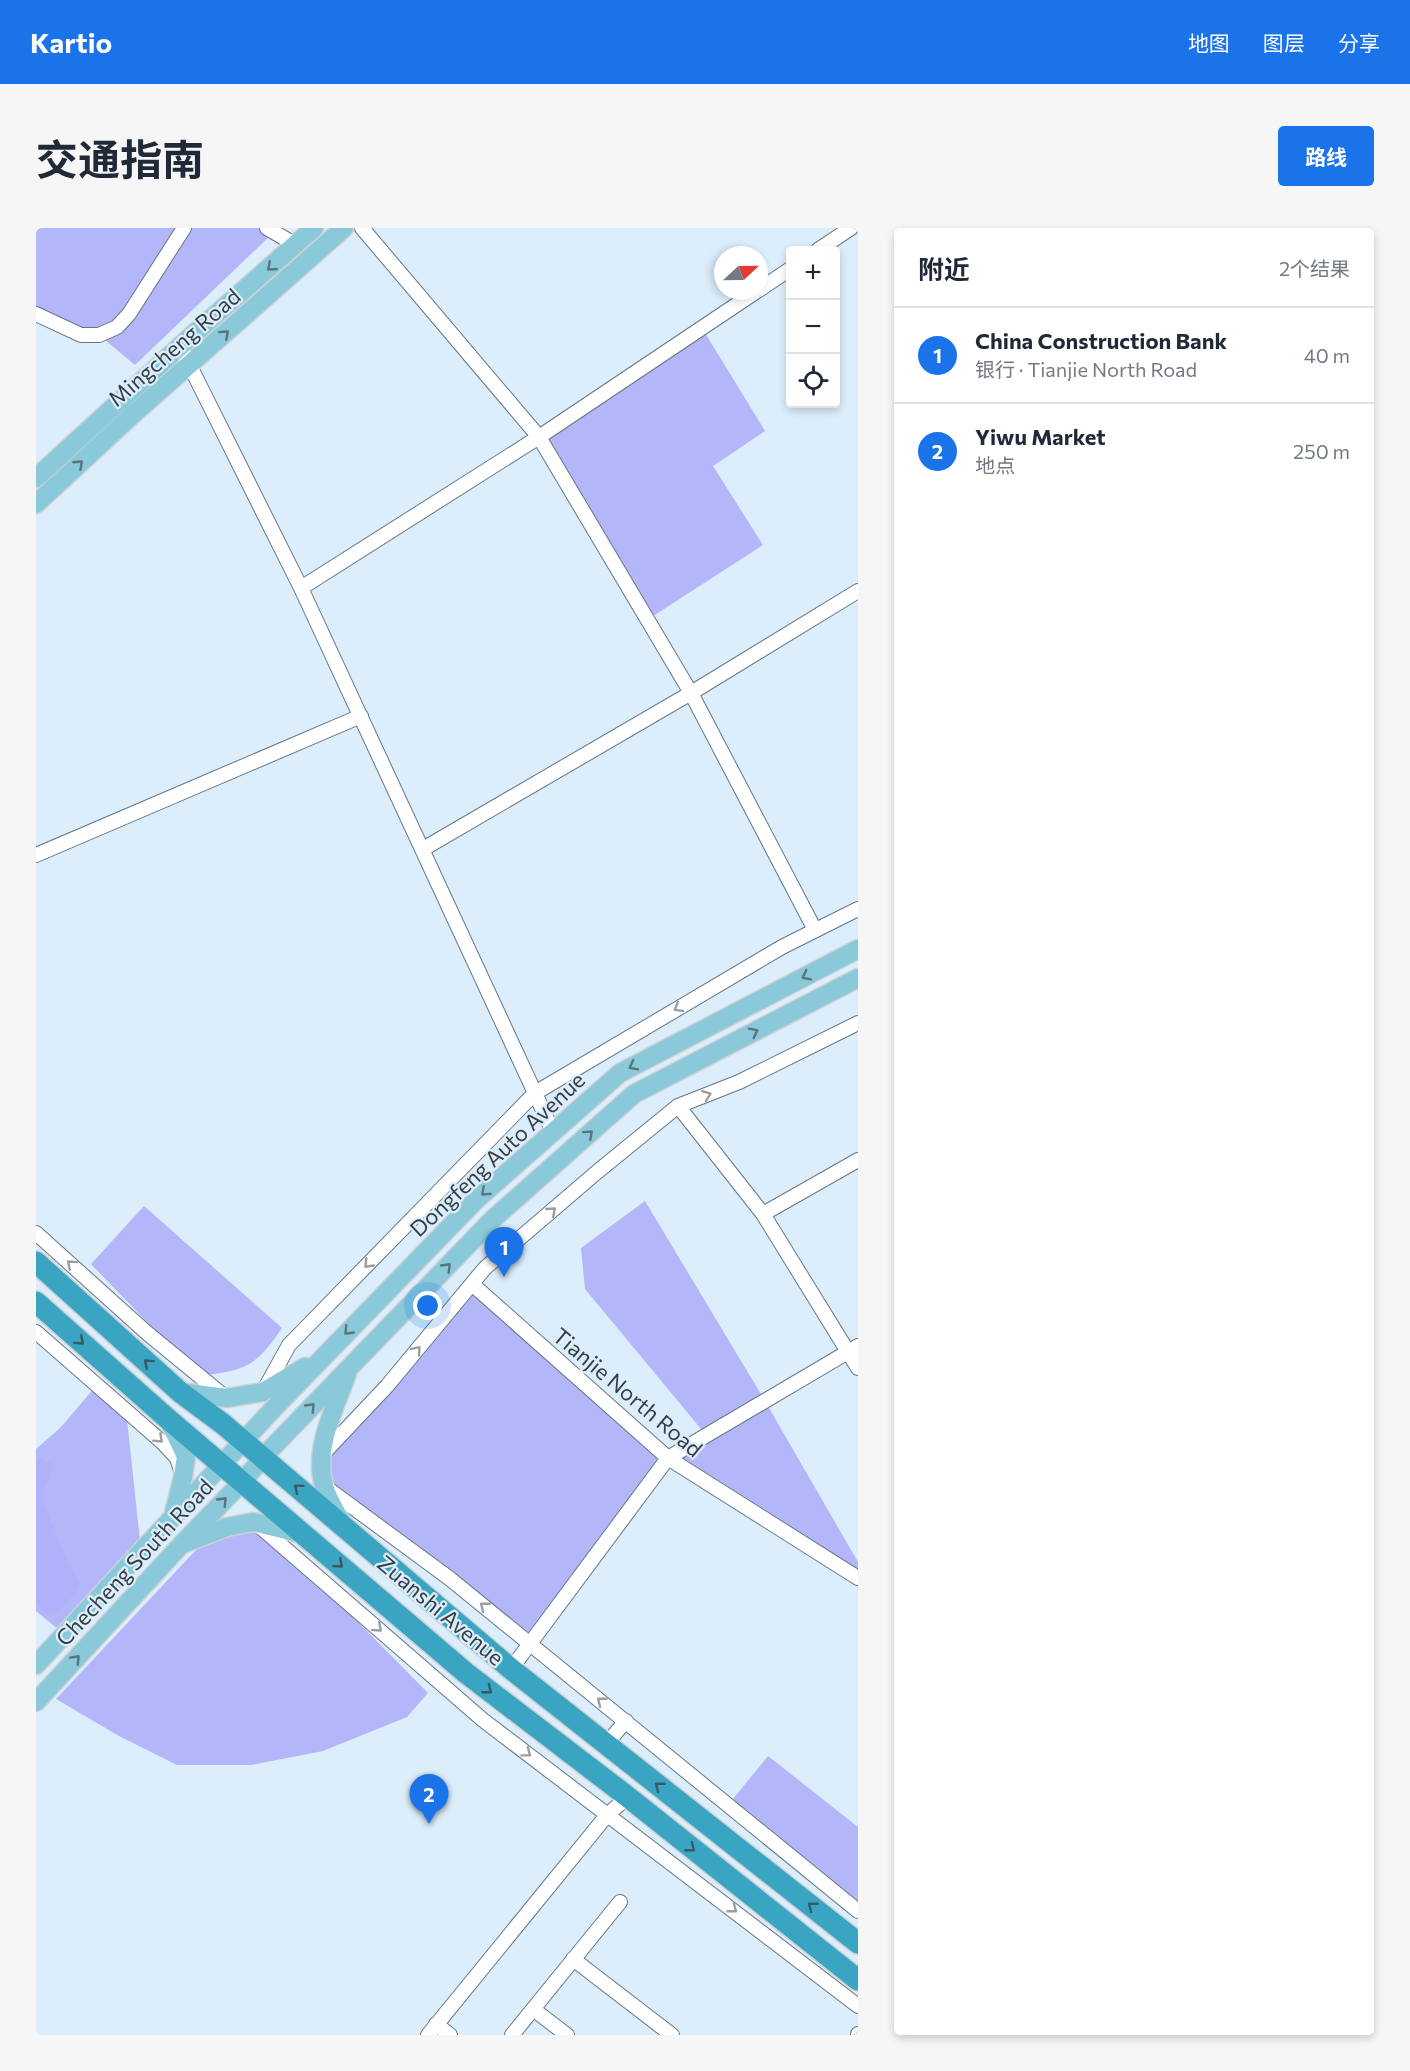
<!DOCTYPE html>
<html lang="zh">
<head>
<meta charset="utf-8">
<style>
  body { margin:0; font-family:Commissioner,"Noto Sans SC",sans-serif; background:#f6f6f7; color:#1f2937 }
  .controls { position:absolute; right:18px; top:18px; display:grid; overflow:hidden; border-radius:6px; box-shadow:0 3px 9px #0003 }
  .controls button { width:54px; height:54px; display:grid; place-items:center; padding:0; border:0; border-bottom:2px solid #e0e1e3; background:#fff; color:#1f2937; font:30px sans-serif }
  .compass { position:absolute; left:678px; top:18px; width:54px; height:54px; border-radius:50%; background:#fff; box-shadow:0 3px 9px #0003; rotate:68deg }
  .you { position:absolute; left:392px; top:1078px; width:21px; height:21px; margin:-15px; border:4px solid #fff; border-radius:50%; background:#1a73e8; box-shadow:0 0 0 9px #1a73e833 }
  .badge { display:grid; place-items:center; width:39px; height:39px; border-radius:50%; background:#1a73e8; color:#fff; font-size:20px; font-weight:700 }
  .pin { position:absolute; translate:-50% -50px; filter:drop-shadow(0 2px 3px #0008) }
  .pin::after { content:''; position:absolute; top:32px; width:21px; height:18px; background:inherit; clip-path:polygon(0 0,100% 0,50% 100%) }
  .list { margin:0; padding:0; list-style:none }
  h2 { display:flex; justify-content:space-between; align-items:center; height:78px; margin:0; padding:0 24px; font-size:26px }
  h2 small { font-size:20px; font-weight:400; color:#747a83 }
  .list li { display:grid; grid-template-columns:39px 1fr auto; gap:18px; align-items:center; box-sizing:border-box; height:96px; padding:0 24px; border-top:2px solid #e0e1e3 }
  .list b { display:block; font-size:22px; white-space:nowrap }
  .list p { margin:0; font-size:20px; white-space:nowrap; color:#747a83 }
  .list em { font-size:20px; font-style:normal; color:#747a83 }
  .icon { flex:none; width:33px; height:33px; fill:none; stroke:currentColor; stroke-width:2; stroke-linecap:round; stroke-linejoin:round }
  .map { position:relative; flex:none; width:822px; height:1807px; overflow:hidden; border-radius:6px }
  header { display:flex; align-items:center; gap:36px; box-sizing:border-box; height:84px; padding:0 30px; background:#1a73e8; color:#fff }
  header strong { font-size:28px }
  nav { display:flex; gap:33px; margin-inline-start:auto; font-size:21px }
  .intro { display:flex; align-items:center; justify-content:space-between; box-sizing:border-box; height:144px; padding:0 36px }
  h1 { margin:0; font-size:42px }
  .button { padding:15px 27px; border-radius:6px; background:#1a73e8; color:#fff; font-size:21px; font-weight:700 }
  main { display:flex; gap:36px; padding:0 36px }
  aside { flex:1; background:#fff; border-radius:6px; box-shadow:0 3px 9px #0003 }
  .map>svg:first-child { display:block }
</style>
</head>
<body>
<header>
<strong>Kartio</strong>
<nav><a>地图</a><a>图层</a><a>分享</a></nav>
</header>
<div class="intro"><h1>交通指南</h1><a class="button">路线</a></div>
<main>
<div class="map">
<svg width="822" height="1807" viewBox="0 0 822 1807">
  <rect width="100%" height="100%" fill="#dceefc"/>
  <!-- green -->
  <path fill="#b4b6fa" d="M0,0H231L238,4L99,137L63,107L0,86Z
    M666,100L729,203L677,238L727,317L611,392L503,209Z
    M609,973L729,1173L822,1334V1350L632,1230L494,1415L288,1258L285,1228L436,1056L632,1230L670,1207L549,1061L545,1020Z
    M108,978L246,1100C219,1140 209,1142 163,1148L55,1036Z
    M61,1157L90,1182L105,1322L28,1406L0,1383V1221L24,1200Z
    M217,1294L245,1316L392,1465L371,1489L287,1523L215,1537H141L83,1508L20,1471L176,1305Z
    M732,1528L822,1599V1681L692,1577Z"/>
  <!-- forest -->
  <path fill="#afb2fa" d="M2,1230L17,1236L15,1251L10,1254L6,1271L33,1337L44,1355C37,1368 29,1381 14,1387L0,1375V1231Z"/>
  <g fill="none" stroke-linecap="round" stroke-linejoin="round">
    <defs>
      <path id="minor" d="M231,0L260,17
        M326,0L503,209L655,465L779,702
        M782,22L815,0
        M723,62L754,41
        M0,86L45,107H63L81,99L93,86L148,0
        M149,128L265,360L517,904
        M265,360L503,209L721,63
        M387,621L655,465L822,363
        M0,627L325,488
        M642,878L727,986L822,1140
        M727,986L822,932
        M0,1005L111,1105L189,1169
        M436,1056L632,1230L822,1350
        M0,1104L126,1214L141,1230L146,1245
        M227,1164L253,1117L499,865L746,719L822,681
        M285,1228L351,1158L449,1040L561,944L642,878L703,854L822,795
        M288,1258L413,1350L822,1683
        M222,1297L447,1492L822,1778
        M475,1441L632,1230L822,1118
        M570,1516L590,1493
        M537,1731L636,1807
        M497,1781L531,1807
        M400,1796L414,1807
        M392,1807L572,1586L592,1569
        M476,1807L584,1674
        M822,1807V1806"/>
      <path id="major" d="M0,250L151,112L278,0
        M0,276L95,188L308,0
        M144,1164L191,1170L227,1164L269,1139
        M133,1193L150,1228L147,1249L138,1285
        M306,1295C300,1284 291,1270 288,1258C277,1221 299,1180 311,1146
        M149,1315L191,1299L217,1294L267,1306
        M0,1437L239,1179L440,972L584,845L822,721
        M0,1474L145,1317L207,1253L231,1225L457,991L598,866L822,750"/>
      <path id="highway" d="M0,1034L144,1164L187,1196L475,1441L822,1715
        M0,1074L132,1191L430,1445L592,1569L822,1752"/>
    </defs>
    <!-- minor casing -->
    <use href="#minor" stroke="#667681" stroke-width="16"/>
    <!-- major casing -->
    <use href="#major" stroke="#cfd1d2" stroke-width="21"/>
    <!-- highway casing -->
    <use href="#highway" stroke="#cfd1d2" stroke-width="24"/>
    <!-- minor -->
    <use href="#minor" stroke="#fff" stroke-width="14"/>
    <!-- major -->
    <use href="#major" stroke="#89c9da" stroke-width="18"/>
    <!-- highway -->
    <use href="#highway" stroke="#3aa5c2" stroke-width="21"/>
  </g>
  <!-- one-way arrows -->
  <defs><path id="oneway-chevron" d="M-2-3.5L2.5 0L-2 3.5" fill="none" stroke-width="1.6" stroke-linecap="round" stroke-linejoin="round" transform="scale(1.5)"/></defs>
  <g stroke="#58767f">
    <use href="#oneway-chevron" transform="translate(235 39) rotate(139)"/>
    <use href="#oneway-chevron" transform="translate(189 106) rotate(-42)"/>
    <use href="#oneway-chevron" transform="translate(43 236) rotate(-43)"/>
    <use href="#oneway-chevron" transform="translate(770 748) rotate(153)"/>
    <use href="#oneway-chevron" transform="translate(718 804) rotate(-27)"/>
    <use href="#oneway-chevron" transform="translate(597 838) rotate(153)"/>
    <use href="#oneway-chevron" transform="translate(553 906) rotate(-42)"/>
    <use href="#oneway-chevron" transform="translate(449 964) rotate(138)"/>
    <use href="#oneway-chevron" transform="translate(411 1039) rotate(-46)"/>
    <use href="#oneway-chevron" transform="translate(312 1103) rotate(134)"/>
    <use href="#oneway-chevron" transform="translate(275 1179) rotate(-46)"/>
    <use href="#oneway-chevron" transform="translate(187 1273) rotate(-46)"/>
    <use href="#oneway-chevron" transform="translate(40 1431) rotate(-47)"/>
  </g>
  <g stroke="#9b9ea1">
    <use href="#oneway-chevron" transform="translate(642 780) rotate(149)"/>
    <use href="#oneway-chevron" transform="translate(671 867) rotate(-21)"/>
    <use href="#oneway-chevron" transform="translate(516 983) rotate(-41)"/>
    <use href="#oneway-chevron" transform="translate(35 1036) rotate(-138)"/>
    <use href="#oneway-chevron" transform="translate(332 1036) rotate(134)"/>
    <use href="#oneway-chevron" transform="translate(381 1122) rotate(-50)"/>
    <use href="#oneway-chevron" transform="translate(123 1211) rotate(43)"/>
    <use href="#oneway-chevron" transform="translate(448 1378) rotate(-141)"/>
    <use href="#oneway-chevron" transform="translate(342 1400) rotate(41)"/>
    <use href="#oneway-chevron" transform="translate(565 1473) rotate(-141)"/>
    <use href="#oneway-chevron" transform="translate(491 1525) rotate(37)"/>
    <use href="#oneway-chevron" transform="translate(697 1681) rotate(38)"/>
  </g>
  <g stroke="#385863">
    <use href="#oneway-chevron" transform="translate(44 1113) rotate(42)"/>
    <use href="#oneway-chevron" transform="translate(112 1135) rotate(-138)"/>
    <use href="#oneway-chevron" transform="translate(262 1260) rotate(-140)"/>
    <use href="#oneway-chevron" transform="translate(303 1336) rotate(41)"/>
    <use href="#oneway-chevron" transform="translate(452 1462) rotate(38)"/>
    <use href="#oneway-chevron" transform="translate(623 1558) rotate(-142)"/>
    <use href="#oneway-chevron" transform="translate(655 1620) rotate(38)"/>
    <use href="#oneway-chevron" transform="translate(776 1678) rotate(-142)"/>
  </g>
  <g text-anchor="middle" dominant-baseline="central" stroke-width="4.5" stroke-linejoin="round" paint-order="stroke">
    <!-- street labels -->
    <g font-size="22" fill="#373e43" stroke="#dceefc">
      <text transform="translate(138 119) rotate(-41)">Mingcheng Road</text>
      <text transform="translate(461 926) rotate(-43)">Dongfeng Auto Avenue</text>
      <text transform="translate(592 1164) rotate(40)">Tianjie North Road</text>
      <text transform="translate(98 1334) rotate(-47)">Checheng South Road</text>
      <text transform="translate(405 1382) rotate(40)">Zuanshi Avenue</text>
    </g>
  </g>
</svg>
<div class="controls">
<button>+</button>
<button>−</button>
<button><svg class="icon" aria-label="locate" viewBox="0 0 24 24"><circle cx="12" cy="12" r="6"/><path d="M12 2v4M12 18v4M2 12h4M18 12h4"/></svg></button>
</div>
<svg class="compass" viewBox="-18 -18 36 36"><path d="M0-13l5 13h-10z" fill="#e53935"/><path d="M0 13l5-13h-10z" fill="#747a83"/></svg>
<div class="you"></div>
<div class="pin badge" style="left:468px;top:1049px">1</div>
<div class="pin badge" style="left:393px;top:1596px">2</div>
</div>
<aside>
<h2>附近<small>2个结果</small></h2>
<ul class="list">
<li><span class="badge">1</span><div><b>China Construction Bank</b><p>银行 · Tianjie North Road</p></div><em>40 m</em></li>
<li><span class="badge">2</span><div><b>Yiwu Market</b><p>地点</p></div><em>250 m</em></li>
</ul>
</aside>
</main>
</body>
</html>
